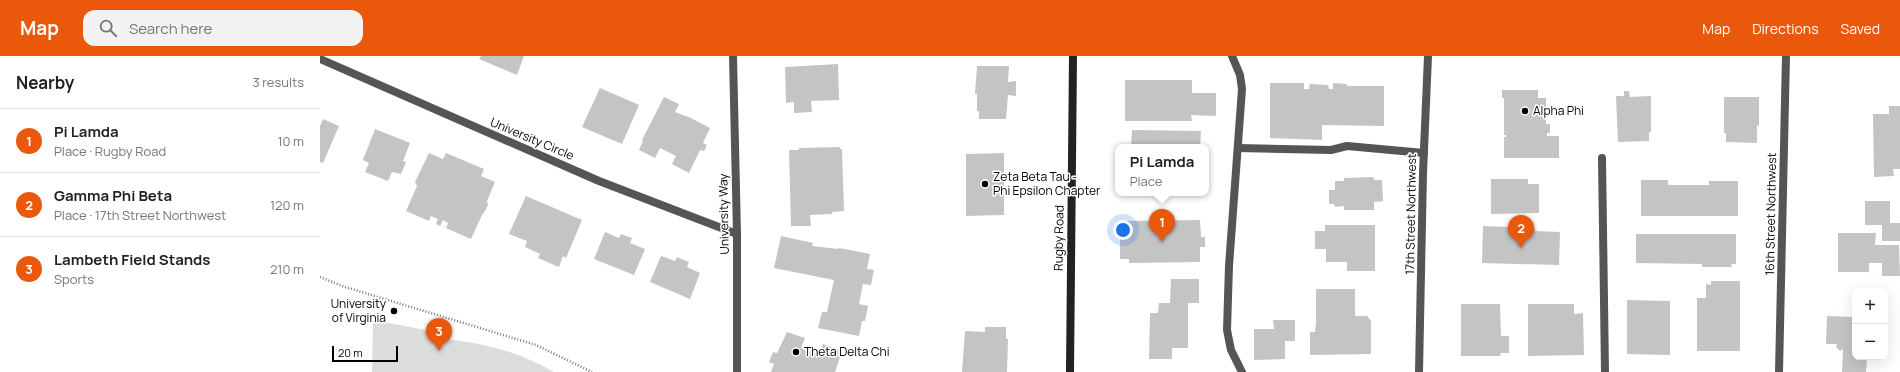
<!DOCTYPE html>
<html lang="en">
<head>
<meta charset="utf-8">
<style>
  :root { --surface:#fff; --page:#f2f2f2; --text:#222; --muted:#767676; --line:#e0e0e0; --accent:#ea580c }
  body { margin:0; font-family:Manrope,sans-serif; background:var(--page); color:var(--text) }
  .controls { position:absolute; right:12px; bottom:12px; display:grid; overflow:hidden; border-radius:8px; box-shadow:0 4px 16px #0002 }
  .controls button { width:36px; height:36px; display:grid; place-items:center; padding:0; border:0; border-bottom:1px solid var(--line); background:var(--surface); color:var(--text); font:20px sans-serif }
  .scale { position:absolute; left:12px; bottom:10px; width:66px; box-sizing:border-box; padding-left:4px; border:2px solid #000; border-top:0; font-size:11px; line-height:14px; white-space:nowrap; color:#000; -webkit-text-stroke:3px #fff; paint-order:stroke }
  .you { position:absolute; left:803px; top:174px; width:14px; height:14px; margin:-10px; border:3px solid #fff; border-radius:50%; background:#1a73e8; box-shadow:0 0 0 6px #1a73e833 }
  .badge { display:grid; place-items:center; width:26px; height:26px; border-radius:50%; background:var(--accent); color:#fff; font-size:13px; font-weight:700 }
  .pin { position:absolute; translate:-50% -33px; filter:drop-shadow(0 1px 2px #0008) }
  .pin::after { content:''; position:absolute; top:21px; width:14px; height:12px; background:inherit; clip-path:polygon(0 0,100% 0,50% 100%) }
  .popup { position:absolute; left:795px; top:88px; width:94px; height:52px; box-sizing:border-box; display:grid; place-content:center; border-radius:8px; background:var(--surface); filter:drop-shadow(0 1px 3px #0005); font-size:13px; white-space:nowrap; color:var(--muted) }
  .popup b { font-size:15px; color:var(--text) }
  .popup::after { content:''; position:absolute; left:50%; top:100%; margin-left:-8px; border:8px solid transparent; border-top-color:var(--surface) }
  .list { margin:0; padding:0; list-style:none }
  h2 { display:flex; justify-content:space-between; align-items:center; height:52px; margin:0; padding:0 16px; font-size:17px }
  h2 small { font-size:13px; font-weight:400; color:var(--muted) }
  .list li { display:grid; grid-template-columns:26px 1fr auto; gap:12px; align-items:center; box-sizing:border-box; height:64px; padding:0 16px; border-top:1px solid var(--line) }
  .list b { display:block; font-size:15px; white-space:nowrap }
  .list p { margin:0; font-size:13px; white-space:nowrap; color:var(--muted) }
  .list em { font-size:13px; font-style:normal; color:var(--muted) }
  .icon { flex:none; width:22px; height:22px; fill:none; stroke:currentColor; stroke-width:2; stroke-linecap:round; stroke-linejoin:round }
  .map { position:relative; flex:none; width:1580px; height:316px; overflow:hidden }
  header { display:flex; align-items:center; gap:24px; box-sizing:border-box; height:56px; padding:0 20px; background:var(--accent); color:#fff }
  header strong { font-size:19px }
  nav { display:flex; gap:22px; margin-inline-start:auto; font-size:14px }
  .search { width:280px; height:36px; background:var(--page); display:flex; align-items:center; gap:10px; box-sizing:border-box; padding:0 14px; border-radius:12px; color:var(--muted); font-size:15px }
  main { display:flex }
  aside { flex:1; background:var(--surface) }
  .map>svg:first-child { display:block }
  .green { fill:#dcdcdc }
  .building { fill:#c4c4c4 }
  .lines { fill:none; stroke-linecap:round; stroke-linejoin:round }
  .path { stroke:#777; stroke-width:2.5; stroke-dasharray:1 2; stroke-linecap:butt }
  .service { stroke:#555; stroke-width:8 }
  .minor { stroke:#555; stroke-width:8 }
  .secondary { stroke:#222; stroke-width:8 }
  .poi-dot { fill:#000; stroke:#fff; stroke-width:1.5 }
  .labels { text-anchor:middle; stroke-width:3; stroke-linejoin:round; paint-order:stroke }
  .poi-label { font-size:12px; fill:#000; stroke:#fff; text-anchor:start }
  .street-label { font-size:12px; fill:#000; stroke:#fff }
</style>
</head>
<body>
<header>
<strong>Map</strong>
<div class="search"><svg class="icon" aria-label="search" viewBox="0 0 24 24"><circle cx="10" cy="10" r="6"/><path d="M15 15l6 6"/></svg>Search here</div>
<nav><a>Map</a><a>Directions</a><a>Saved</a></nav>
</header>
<main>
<aside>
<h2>Nearby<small>3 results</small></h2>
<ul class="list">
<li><span class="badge">1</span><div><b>Pi Lamda</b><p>Place · Rugby Road</p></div><em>10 m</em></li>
<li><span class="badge">2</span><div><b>Gamma Phi Beta</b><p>Place · 17th Street Northwest</p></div><em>120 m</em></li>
<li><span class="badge">3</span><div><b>Lambeth Field Stands</b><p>Sports</p></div><em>210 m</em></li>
</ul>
</aside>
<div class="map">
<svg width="1580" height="316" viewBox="0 0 1580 316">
  <rect width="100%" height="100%" fill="#fff"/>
  <path class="green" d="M 53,264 L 106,274 L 106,281 C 153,285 192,292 234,316 L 52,316 Z"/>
  <g class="building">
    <polygon points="161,0 204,0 197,19 159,3"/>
    <polygon points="518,8 519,44 491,45 492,56 474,57 474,46 466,47 465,11"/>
    <polygon points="657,10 689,10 688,26 696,25 696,40 688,39 686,63 659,63 659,55 657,55 657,38 655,38"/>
    <polygon points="805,24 872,24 872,37 896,37 896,60 871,59 872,65 805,65"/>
    <polygon points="950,27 984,27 984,33 989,33 990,28 1008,29 1009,33 1013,33 1013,27 1027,28 1027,30 1064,30 1064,70 1002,69 1002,84 950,82"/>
    <polygon points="280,32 319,49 302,88 262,71"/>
    <polygon points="1182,34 1218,34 1218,42 1226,42 1226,68 1230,68 1230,77 1227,77 1227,80 1239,80 1239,102 1184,102 1184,81 1186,81 1186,79 1184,79 1184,42 1182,42"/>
    <polygon points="1304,35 1309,35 1310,41 1331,40 1331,76 1329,76 1329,85 1298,86 1296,40 1304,40"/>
    <polygon points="344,41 359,48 355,56 371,62 390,72 383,87 387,89 384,95 380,94 369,117 352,108 356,100 340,92 335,102 319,94 323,85 322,84"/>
    <polygon points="1404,41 1439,41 1439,70 1437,69 1437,87 1406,86 1406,77 1404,77"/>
    <polygon points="1569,50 1580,50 1580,113 1573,113 1574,120 1554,121 1553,58 1569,58"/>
    <polygon points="3,63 19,70 3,107 0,106 0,70"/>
    <polygon points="55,73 90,87 83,105 86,106 81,118 72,116 68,125 45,116 49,107 43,104"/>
    <polygon points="812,74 881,75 880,91 811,91"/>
    <polygon points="520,91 520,93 522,93 524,155 512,156 512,158 490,159 491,170 471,170 469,94 479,94 479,92"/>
    <polygon points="109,97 123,103 126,97 164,113 161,120 175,126 167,145 168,149 165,155 162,159 151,183 126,172 128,167 123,164 120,170 116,168 118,163 111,160 109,165 86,155 97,130 95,126"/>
    <polygon points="684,97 684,159 646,160 646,98"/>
    <polygon points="1053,121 1054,124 1062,124 1063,145 1054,146 1054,154 1024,154 1024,150 1015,151 1014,148 1009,148 1009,134 1015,134 1015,125 1024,125 1024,122"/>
    <polygon points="1171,123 1208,123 1208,128 1219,128 1219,157 1171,158"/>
    <polygon points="1321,124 1348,124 1348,129 1389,129 1389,125 1418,125 1418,160 1321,160"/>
    <polygon points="206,140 262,164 246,202 243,200 239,211 218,202 220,198 205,191 207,185 189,178"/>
    <polygon points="1545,145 1570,145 1570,167 1580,167 1580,185 1562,185 1562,169 1545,169"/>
    <polygon points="880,164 881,181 885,181 885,191 880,191 880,206 809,207 809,203 800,203 800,165"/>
    <polygon points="1005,169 1055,169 1055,215 1027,215 1027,206 1006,206 1006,193 995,193 995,175 1005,175"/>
    <polygon points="1163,170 1215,172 1215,175 1240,176 1239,209 1162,207"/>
    <polygon points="285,176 299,182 301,178 312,182 310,187 325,193 314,219 274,203"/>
    <polygon points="1518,177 1556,177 1555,189 1579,189 1580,220 1562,220 1562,207 1549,207 1549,216 1518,216"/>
    <polygon points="1316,178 1416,178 1416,208 1411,208 1412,211 1382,211 1382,208 1316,207"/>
    <polygon points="461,180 493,187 492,190 519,193 519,192 550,198 547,213 554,214 551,229 543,228 539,248 548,250 545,265 542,265 539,280 498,272 502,256 507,256 514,224 454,212"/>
    <polygon points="341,200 355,205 357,201 369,206 367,211 380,217 370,243 330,226"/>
    <polygon points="851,223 879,223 879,247 868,247 868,292 852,292 852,303 829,303 830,257 838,257 839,247 850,247"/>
    <polygon points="1391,225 1420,225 1420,295 1377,295 1377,242 1386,242 1386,228 1391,229"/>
    <polygon points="996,233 1035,233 1035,260 1047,260 1051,265 1051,298 990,299 990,276 995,276 996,266"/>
    <polygon points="1307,244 1350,245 1350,299 1307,298"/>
    <polygon points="1141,248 1180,248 1181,280 1189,280 1189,297 1181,297 1180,300 1141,300"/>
    <polygon points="1208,248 1254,248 1254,258 1263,257 1264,299 1208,300"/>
    <polygon points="1507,260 1535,261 1535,301 1547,301 1546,316 1522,316 1523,293 1520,295 1516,291 1517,288 1506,288"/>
    <polygon points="953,264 975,264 975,285 965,285 965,303 934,304 934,273 954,273"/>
    <polygon points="665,271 686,271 686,283 688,283 687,316 642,316 645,275 665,276"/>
    <polygon points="467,276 485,282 481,292 499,298 503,288 522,295 515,316 451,316 454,308 449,306 453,296 457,297"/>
  </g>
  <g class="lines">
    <polyline class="path" points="0,221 25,231 216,289 272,316"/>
    <g class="service">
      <polyline points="912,0 920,19 922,33 909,210 907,274 911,294 922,316"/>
      <polyline points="918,92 1011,94 1027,90 1104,97"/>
      <polyline points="1282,102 1285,316"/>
    </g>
    <g class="minor">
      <polyline points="413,0 417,178 417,316"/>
      <polyline points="0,3 279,125 417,178"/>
      <polyline points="1099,316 1103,117 1108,0"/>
      <polyline points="1459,316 1466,0"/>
    </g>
    <polyline class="secondary" points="750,316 753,0"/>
  </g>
  <g class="poi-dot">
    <circle cx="1205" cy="55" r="4"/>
    <circle cx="665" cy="128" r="4"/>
    <circle cx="74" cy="255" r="4"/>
    <circle cx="476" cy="296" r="4"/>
  </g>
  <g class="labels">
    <g class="poi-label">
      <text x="1213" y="59">Alpha Phi</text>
      <text x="673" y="125">Zeta Beta Tau -<tspan x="673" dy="14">Phi Epsilon Chapter</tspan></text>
      <text x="66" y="252" text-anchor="end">University<tspan x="66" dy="14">of Virginia</tspan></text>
      <text x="484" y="300">Theta Delta Chi</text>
    </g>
    <g class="street-label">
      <text transform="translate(212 83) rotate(23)" y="4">University Circle</text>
      <text transform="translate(404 158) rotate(-91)" y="4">University Way</text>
      <text transform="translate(1091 158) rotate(-89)" y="4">17th Street Northwest</text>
      <text transform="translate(1451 158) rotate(-89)" y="4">16th Street Northwest</text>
      <text transform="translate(739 182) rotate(-89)" y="4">Rugby Road</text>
    </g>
  </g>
</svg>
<div class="controls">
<button>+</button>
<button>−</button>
</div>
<div class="scale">20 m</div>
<div class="you"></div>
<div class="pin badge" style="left:842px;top:186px">1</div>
<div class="popup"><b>Pi Lamda</b>Place</div>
<div class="pin badge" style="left:1201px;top:192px">2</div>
<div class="pin badge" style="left:119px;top:295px">3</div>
</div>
</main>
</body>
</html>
